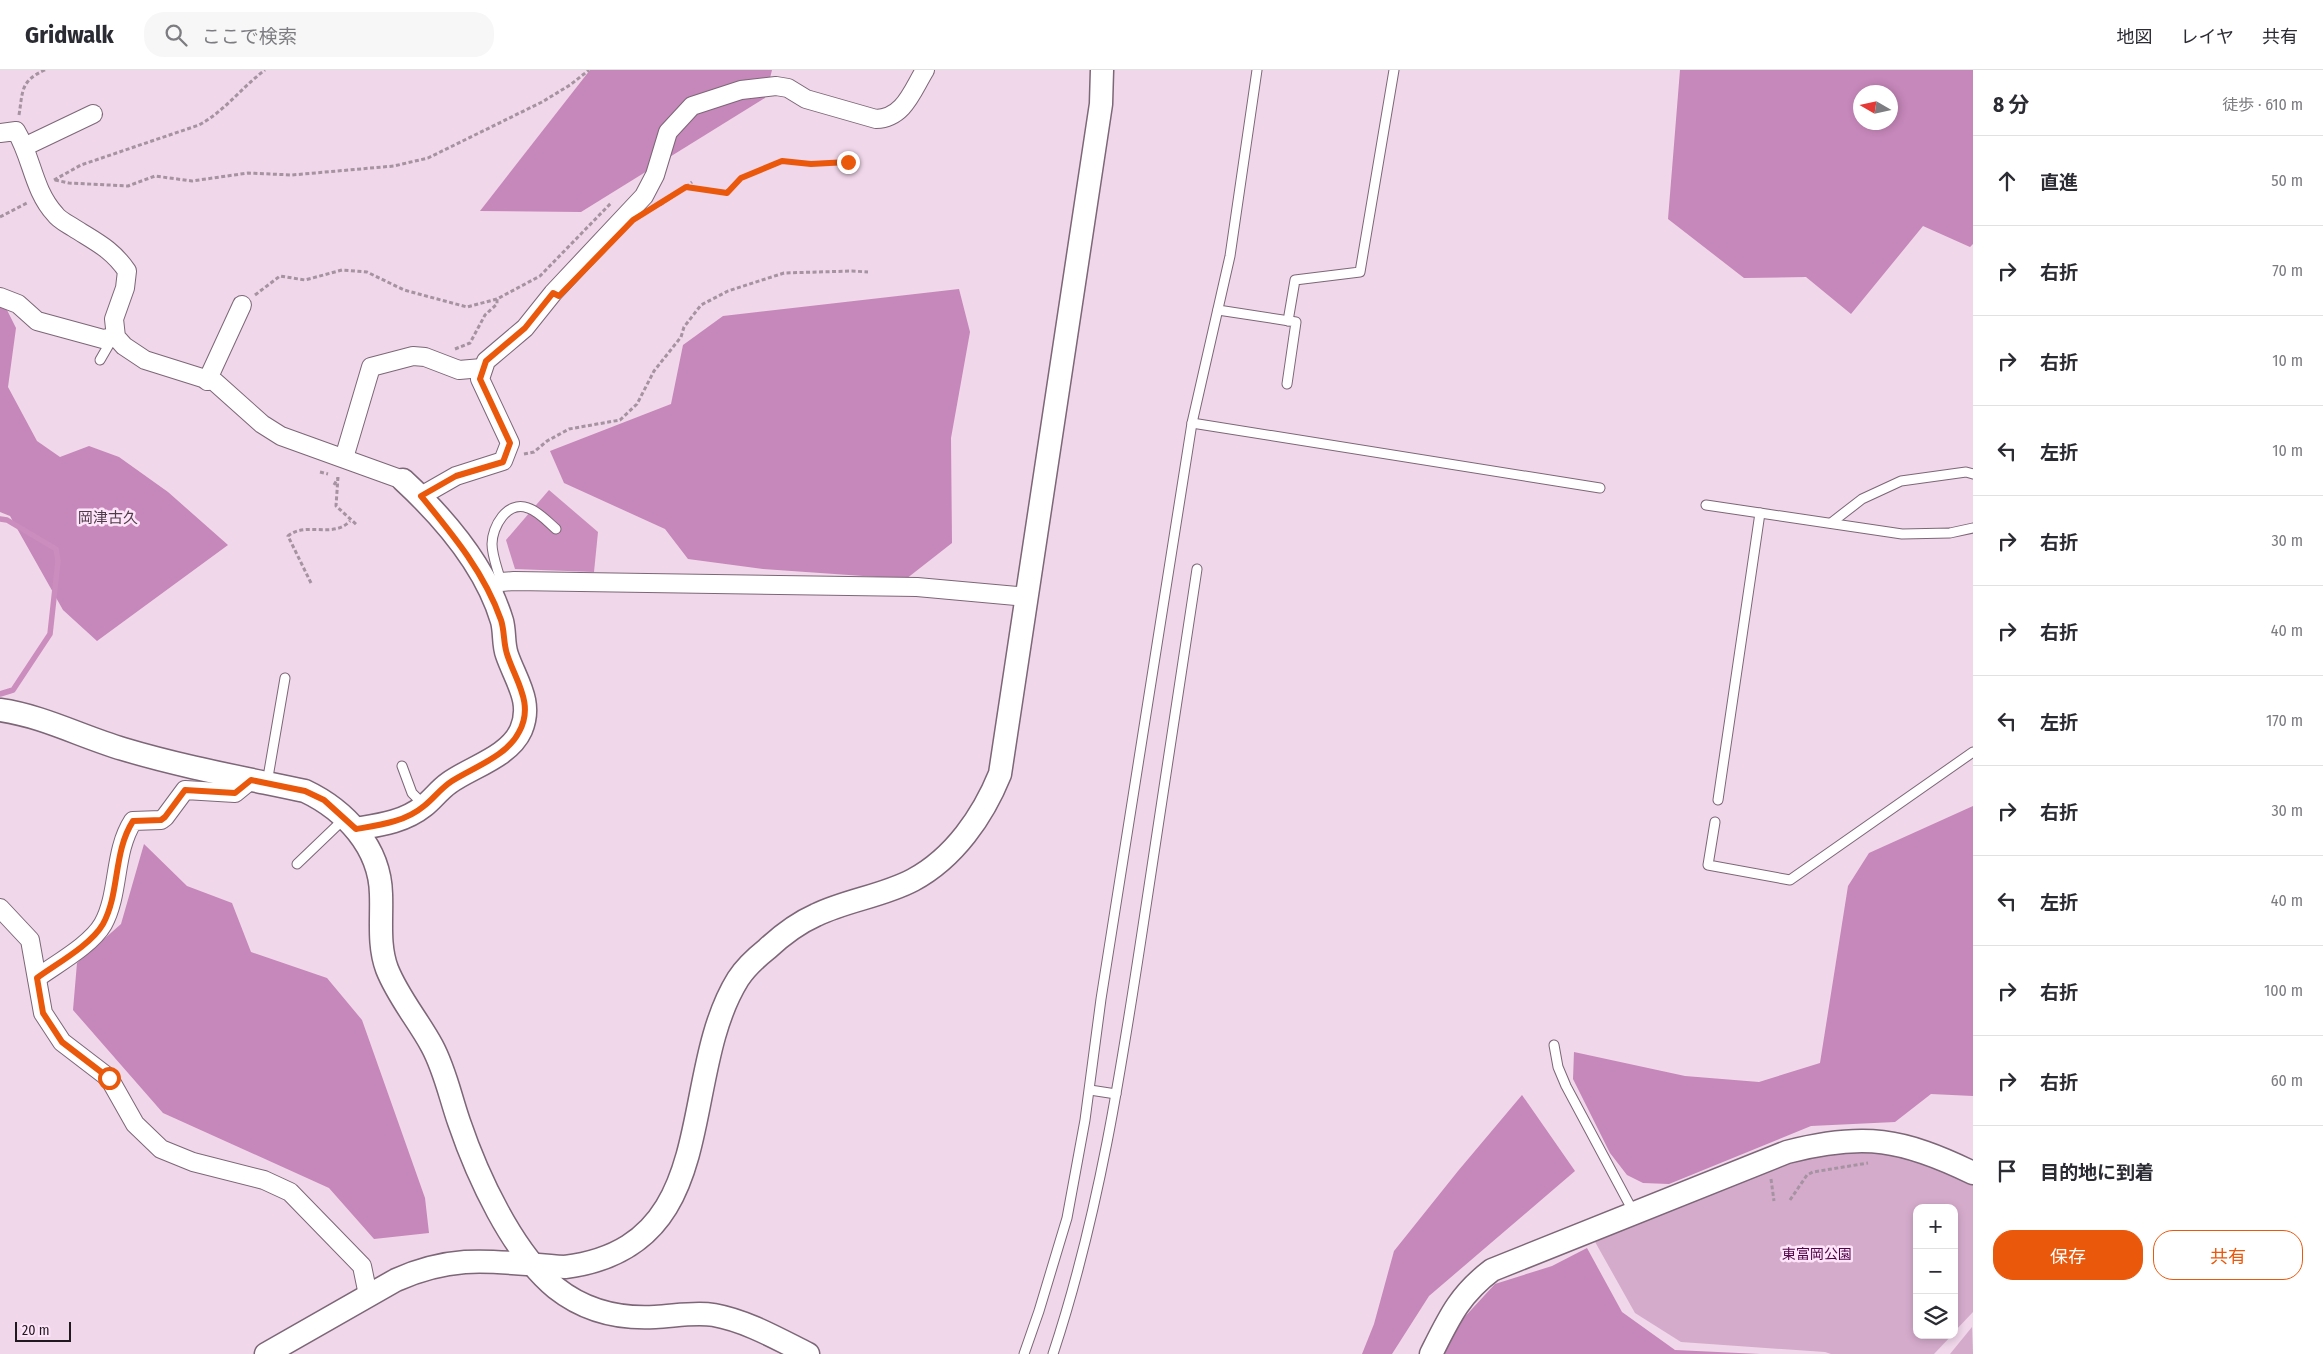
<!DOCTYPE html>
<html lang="ja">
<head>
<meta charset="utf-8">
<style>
  :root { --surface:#fff; --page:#f7f7f7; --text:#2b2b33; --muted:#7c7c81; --line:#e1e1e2; --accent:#ea580c }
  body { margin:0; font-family:"Fira Sans Condensed","Noto Sans JP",sans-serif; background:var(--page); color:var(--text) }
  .controls { position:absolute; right:15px; bottom:15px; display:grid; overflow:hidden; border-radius:10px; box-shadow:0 2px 8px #0003 }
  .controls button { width:45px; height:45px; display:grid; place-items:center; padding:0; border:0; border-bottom:1px solid var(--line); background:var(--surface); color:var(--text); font:25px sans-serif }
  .compass { position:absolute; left:1853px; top:15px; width:45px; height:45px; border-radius:50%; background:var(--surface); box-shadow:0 2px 8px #0003; rotate:279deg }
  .scale { position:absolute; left:15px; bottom:12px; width:56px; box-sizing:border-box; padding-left:5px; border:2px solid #20181f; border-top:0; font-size:14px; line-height:18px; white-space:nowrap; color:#20181f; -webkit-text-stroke:4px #fee4f8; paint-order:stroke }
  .stop { position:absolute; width:15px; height:15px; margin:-11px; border:4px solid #ea580c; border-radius:50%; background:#fff }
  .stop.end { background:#ea580c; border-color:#fff; box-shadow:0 1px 5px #0008 }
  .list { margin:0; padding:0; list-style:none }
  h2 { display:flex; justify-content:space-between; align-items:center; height:65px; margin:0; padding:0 20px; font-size:21px }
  h2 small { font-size:16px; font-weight:400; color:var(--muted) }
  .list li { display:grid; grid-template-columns:32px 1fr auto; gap:15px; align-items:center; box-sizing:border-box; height:90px; padding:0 20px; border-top:1px solid var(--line) }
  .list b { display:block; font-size:19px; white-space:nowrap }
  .list em { font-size:16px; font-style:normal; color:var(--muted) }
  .actions { display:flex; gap:10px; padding:15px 20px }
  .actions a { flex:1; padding:11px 0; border:1px solid var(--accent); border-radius:20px; text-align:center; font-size:18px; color:var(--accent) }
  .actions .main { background:var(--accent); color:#fff }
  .icon { flex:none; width:28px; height:28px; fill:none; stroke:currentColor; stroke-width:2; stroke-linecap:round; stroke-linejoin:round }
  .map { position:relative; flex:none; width:1973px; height:1284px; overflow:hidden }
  header { display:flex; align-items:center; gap:30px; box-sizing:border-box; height:70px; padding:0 25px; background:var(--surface); border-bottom:1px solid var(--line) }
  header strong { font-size:24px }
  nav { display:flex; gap:28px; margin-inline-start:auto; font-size:18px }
  .search { width:350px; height:45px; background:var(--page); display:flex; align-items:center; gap:12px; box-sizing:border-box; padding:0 18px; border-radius:20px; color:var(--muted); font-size:19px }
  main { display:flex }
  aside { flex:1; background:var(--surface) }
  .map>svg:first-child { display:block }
  .green { fill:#d5abcc }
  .forest { fill:#c687ba; fill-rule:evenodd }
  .water { fill:#cb8cbe }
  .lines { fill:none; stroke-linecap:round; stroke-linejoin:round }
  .stream { stroke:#cb8cbe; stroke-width:5.5 }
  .service-casing { stroke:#7c6677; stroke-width:11 }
  .minor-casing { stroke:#7c6677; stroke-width:20 }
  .tertiary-casing { stroke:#7c6677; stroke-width:25 }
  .path { stroke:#a593a1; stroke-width:3; stroke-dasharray:4 2.5; stroke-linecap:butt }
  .service { stroke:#fff; stroke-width:9 }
  .minor { stroke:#fff; stroke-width:18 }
  .tertiary { stroke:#fff; stroke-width:22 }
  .route { stroke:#ea580c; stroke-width:6 }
  .labels { text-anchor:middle; stroke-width:5; stroke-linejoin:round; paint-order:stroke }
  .park-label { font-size:14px; fill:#500248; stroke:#fee4f8 }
  .neighbourhood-label { font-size:15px; fill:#503b4b; stroke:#fee4f8 }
</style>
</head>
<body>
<header>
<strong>Gridwalk</strong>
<div class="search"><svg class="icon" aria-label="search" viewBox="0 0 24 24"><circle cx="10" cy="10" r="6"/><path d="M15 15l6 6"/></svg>ここで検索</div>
<nav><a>地図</a><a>レイヤ</a><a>共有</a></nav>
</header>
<main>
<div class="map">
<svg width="1973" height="1284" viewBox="0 0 1973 1284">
  <rect width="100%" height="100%" fill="#f0d7ea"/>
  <g class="green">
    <polygon points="1851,1081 1899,1084 1973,1112 1973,1242 1954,1262 1954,1138 1917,1138 1917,1265 1952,1265 1934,1284 1831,1284 1825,1282 1681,1272 1635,1243 1594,1170 1783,1093 1814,1085"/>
    <polygon points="1972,1257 1973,1284 1950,1284"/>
  </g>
  <g class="forest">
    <polygon points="590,0 772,0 765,28 581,142 480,141"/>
    <path d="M 1680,0 L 1973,0 L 1973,174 L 1970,177 L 1923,156 L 1851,244 L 1806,207 L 1744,208 L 1668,149 ZM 1860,22 L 1890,22 L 1890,52 L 1860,52 Z"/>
    <polygon points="959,219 970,262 951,368 952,473 906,509 763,499 688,489 665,459 564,413 550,381 671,334 683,275 723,246"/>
    <polygon points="0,234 5,236 16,258 8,317 37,371 60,387 89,376 119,387 168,422 228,475 97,571 63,540 10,446 0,442"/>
    <polygon points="1973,736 1973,1026 1931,1024 1895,1052 1811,1056 1669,1114 1643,1113 1627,1105 1610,1083 1573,1009 1574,982 1685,1006 1759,1012 1820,993 1848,816 1869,783"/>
    <polygon points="144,774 187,816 232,833 251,882 327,908 362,950 425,1128 429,1163 374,1169 329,1118 163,1043 73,940 77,893 121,854"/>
    <polygon points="1522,1025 1575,1101 1429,1226 1392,1284 1362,1284 1374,1254 1394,1181 1458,1101"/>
    <polygon points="1587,1178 1622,1242 1675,1280 1760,1284 1444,1284 1460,1252 1495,1214 1552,1196"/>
  </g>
  <polygon class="water" points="549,420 598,462 594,502 515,499 506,470"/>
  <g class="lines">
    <polyline class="stream" points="0,449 7,450 56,479 58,491 50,564 13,620 0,624"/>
    <g class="service-casing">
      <g id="service">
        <polyline points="1218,240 1296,252 1287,314"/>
        <polyline points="1288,251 1295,210 1360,202 1394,0"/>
        <polyline points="100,290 111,271 114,270"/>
        <polyline points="1192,353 1600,418"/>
        <polyline points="1706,435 1902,464 1950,463 1973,458"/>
        <polyline points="1831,453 1862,429 1901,411 1966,402 1973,404"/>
        <path d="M 501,512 C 498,500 492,486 492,474 C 492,457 507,430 528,438 C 538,441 548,452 556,459"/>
        <polyline points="402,696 412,723 425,736"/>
        <polyline points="267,713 285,608"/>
        <polyline points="1718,730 1760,443"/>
        <polyline points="1715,752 1708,795 1790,810 1973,682"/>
        <polyline points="297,794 345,748"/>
        <polyline points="1554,975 1558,997 1566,1016 1634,1143"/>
        <polyline points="1090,1020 1116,1024"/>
        <polyline points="1024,1284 1039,1241 1067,1148 1085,1050 1101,929 1192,353 1230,186 1257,0"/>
        <path d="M 1053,1284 C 1099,1145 1121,1001 1143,856 C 1161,737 1179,618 1197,499"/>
      </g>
    </g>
    <g class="minor-casing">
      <g id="minor">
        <path d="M 0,63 L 16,61 C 32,87 33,120 55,144 C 59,150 68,154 74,158 C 96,172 112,179 127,201 L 125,218 L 114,249 L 116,267 L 124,276 L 145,290 L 215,312 L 262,354 L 281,366 L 403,410"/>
        <polyline points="26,76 93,44"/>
        <polyline points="0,227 18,234 37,251 103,269 116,267"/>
        <polyline points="207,311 242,235"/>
        <polyline points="344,388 371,297 413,286 425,287 459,300 482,298"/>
        <path d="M 421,426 L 456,406 L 503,391 L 510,373 L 480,309 L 486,291 L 525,258 L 553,223 L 644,126 L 655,105 L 668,62 L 692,36 L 741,20 L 776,16 L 788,18 L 806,29 L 876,49 C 904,48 912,21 925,0"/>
        <polyline points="489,519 501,512 514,511 917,517 1028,527"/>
        <polyline points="0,838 30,870 43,943 62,972 109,1008 135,1054 161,1079 193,1092 264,1110 290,1122 362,1196 368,1225"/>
        <path d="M 37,908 C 56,894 91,875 103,854 C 120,823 113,782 133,751 L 161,750 L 165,747 L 185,720 L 235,723 L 251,710"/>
      </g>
    </g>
    <g class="tertiary-casing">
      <g id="tertiary">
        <path d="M 0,640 C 43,646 82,667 123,679 C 183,697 244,708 305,721 C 345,740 380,777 381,824 C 382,849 378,875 387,899 C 398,927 418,950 432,976 C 445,1000 450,1026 459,1052 C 477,1105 512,1182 556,1218 C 585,1241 619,1249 655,1247 C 675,1246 695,1242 714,1245 C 747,1251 778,1269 808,1284"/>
        <path d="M 356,759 C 380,755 404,752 424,736 C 433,729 439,720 449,713 C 471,697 509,687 521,660 C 533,632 516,611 507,585 C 503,574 505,562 502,551 C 486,497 444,448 403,410"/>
        <path d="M 266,1284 L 396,1210 C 459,1182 499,1193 565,1197 C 725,1177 676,1009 738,909 C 745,898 757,887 767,879 C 782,865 798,853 816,845 C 847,830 883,826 913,810 C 954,788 983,746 1000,704 L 1101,34 L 1102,0"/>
        <path d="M 1431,1284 C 1449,1248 1459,1225 1492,1200 L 1787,1082 C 1864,1062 1903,1069 1973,1103"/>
      </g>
    </g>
    <g class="path">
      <path d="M 19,45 C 23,21 20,11 45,0"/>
      <path d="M 54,110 L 81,95 L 199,55 C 225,41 242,17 265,0"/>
      <polyline points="55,110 69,113 128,116 155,106 192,111 248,103 292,105 394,96 428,88 542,32 570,15 589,0"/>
      <polyline points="686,117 692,112"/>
      <polyline points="660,135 686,117 727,123 741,108 783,91 811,94 848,92"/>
      <polyline points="0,147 27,133"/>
      <polyline points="255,225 280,206 305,210 342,200 367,202 404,220 467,237 497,229 540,206 612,132"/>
      <polyline points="455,279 470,273 485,245 497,234 497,229"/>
      <polyline points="524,384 534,382 547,371 569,359 620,350 637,334 654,301 681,267 684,257 701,235 728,221 784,203 852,201 868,202"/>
      <polyline points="320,402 328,404"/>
      <polyline points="338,407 336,436 357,455"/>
      <polyline points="334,415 338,408"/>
      <path d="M 311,513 L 288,466 C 306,451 333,469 350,451"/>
      <polyline points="1771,1109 1774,1131"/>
      <polyline points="1790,1130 1807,1105 1813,1102 1868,1093"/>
    </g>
    <use href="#service" class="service"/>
    <use href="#minor" class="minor"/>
    <use href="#tertiary" class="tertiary"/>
  </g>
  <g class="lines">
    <path class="route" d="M 109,1008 L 62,972 L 43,943 L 37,908 C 56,894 91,875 103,854 C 120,823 113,782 133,751 L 161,750 L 165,747 L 185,720 L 235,723 L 251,710 L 305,721 L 324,730 L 356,759 C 380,755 405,752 424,736 C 434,728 441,718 452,711 C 474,697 507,686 519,662 C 534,635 517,613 508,587 C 503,575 505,562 501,550 C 484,502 453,465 421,426 L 456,406 L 503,392 L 510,373 L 480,309 L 486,291 L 525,258 L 553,223 L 559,226 L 633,150 L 686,117 L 727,123 L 741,108 L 782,91 L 811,94 L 848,92"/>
  </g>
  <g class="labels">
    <g class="park-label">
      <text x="1817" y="1189">東富岡公園</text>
    </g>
    <g class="neighbourhood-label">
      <text x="108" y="453">岡津古久</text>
    </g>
  </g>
</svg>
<div class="controls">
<button>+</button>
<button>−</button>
<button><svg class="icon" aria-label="layers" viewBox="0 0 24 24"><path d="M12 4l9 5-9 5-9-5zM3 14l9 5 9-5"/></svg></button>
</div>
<svg class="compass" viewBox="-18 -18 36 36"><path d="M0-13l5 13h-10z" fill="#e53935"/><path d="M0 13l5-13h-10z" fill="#7c7c81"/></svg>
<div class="scale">20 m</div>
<div class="stop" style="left:109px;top:1008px"></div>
<div class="stop end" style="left:848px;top:92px"></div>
</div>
<aside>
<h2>8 分<small>徒歩 · 610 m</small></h2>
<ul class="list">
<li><svg class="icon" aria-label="ahead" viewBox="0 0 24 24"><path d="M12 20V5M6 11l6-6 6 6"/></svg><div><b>直進</b></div><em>50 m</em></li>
<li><svg class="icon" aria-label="right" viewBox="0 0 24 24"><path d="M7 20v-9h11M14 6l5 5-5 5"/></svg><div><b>右折</b></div><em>70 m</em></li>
<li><svg class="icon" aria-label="right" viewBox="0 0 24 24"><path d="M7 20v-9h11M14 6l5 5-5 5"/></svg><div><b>右折</b></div><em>10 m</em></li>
<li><svg class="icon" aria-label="left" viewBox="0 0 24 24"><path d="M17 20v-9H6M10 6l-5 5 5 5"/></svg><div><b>左折</b></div><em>10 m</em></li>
<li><svg class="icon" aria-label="right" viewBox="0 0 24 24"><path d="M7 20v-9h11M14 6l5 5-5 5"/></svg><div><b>右折</b></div><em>30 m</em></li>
<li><svg class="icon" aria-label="right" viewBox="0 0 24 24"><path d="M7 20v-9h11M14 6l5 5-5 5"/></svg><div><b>右折</b></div><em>40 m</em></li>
<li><svg class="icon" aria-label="left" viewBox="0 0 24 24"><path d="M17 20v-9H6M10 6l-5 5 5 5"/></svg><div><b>左折</b></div><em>170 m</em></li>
<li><svg class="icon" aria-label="right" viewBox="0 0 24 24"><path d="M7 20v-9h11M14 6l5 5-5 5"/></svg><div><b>右折</b></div><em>30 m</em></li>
<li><svg class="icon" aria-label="left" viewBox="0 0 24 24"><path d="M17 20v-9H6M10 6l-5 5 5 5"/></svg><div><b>左折</b></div><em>40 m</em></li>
<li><svg class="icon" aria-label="right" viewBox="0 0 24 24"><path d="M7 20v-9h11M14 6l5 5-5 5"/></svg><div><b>右折</b></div><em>100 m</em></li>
<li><svg class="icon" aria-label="right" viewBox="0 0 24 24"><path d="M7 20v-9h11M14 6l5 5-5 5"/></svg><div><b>右折</b></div><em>60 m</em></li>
<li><svg class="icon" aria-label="arrive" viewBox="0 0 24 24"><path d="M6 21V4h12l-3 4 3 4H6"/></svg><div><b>目的地に到着</b></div></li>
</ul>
<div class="actions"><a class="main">保存</a><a>共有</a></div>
</aside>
</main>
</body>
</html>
